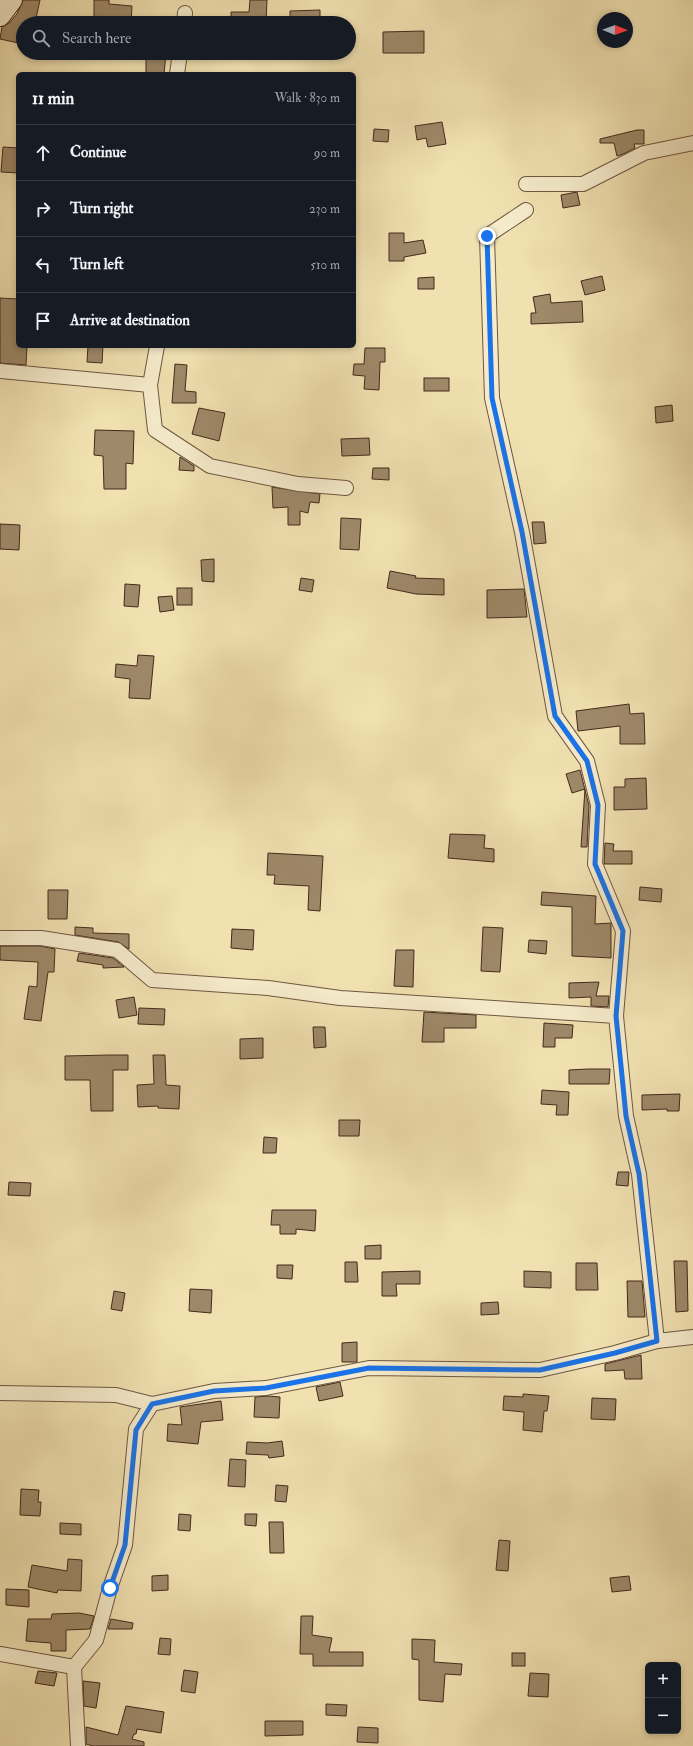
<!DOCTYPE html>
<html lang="en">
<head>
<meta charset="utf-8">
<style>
  :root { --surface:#171b24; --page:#242831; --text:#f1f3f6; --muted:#9ea1a6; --line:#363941 }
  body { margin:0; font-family:"IM FELL Double Pica",serif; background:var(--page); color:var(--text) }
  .controls { position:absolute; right:12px; bottom:12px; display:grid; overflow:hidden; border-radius:6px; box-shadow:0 2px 6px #0003 }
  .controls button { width:36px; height:36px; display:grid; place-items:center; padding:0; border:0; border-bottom:1px solid var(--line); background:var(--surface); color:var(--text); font:20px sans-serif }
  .compass { position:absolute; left:597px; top:12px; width:36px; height:36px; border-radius:50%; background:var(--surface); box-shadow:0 2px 6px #0003; rotate:91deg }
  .stop { position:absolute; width:12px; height:12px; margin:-9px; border:3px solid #1a73e8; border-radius:50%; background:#fff }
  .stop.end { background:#1a73e8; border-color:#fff; box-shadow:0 1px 4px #0008 }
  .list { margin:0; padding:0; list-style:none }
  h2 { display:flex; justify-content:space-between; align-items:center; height:52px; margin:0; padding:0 16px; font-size:17px }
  h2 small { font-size:13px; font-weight:400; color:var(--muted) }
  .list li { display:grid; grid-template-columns:26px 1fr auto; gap:12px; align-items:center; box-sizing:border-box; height:56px; padding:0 16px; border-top:1px solid var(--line) }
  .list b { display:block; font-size:15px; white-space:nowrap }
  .list em { font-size:13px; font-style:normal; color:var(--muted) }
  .icon { flex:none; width:22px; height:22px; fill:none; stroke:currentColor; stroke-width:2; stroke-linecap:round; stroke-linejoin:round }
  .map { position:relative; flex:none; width:693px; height:1746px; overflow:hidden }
  .search { position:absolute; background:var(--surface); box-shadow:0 2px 6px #0003; left:16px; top:16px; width:340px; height:44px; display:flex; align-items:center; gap:10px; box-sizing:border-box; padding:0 14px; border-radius:22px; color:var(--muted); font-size:15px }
  .panel { position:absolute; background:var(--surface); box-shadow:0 2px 6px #0003; left:16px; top:72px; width:340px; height:276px; border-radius:6px }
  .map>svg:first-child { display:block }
  .building { fill:#9e8969; stroke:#44291a }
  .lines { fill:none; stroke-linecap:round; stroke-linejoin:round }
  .street-casing { stroke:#6f5740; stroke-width:16 }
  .secondary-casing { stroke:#44291a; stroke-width:22 }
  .street { stroke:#f6eccc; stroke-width:14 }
  .secondary { stroke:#f6eccc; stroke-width:20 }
  .route { stroke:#1a73e8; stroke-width:5 }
</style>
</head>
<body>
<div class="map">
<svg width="693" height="1746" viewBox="0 0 693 1746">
  <rect width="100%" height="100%" fill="#f1e1b1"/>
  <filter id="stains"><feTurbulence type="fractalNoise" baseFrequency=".005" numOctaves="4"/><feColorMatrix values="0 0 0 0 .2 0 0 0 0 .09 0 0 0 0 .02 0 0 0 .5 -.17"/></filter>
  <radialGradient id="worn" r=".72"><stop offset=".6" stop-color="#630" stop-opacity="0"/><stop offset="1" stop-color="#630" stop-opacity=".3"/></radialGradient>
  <g class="building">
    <polygon points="23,0 40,0 35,23 23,23 23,44 0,39 2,27 9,23 17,14"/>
    <polygon points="94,0 109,0 109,4 132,6 131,23 117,23 117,19 94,17"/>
    <polygon points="250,0 267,0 266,23 231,23 231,12 249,12"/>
    <polygon points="320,10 320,23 290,23 290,11"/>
    <polygon points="424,31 424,53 383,53 383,32"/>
    <polygon points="146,53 166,53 164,74 146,74"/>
    <polygon points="442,122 446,144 428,147 426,138 417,140 415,126"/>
    <polygon points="374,129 389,130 388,142 373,141"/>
    <polygon points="637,130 644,130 644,144 634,144 635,148 623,154 617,156 614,143 600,143 600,139"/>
    <polygon points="3,147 18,148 18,173 1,172"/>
    <polygon points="577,192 580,205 563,208 561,195"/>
    <polygon points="389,233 404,233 404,243 423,240 426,253 404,257 404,261 389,261"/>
    <polygon points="602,276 605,290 585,295 581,281"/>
    <polygon points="434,277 434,289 418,289 418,278"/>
    <polygon points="550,294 551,303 582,301 583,322 531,324 531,313 536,313 533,297"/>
    <polygon points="0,298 18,299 18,346 27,346 26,365 0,363"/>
    <polygon points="88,346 103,346 102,363 87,362"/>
    <polygon points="365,348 385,348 385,362 380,362 379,390 364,389 365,376 353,375 354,364 364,364"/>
    <polygon points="175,364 187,365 185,391 196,392 196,403 172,403"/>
    <rect x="424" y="378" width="25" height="13"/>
    <polygon points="672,405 673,421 656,423 655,407"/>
    <polygon points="199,408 225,413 219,441 192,434"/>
    <polygon points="95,430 134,431 133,464 126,463 126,489 104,489 103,456 94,455"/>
    <polygon points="369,438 370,455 342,456 341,439"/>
    <polygon points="180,457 194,466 194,471 179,470"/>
    <polygon points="373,468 389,468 389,480 372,479"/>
    <polygon points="272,487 320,494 319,503 310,502 308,513 300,511 300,525 288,525 288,507 273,508"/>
    <polygon points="341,518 361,519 359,550 340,549"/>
    <polygon points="532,522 544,522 546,543 534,544"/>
    <polygon points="0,524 20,525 19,550 0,549"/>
    <polygon points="214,559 214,582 202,581 201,560"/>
    <polygon points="390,571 416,576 415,578 444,579 444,595 416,594 387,588"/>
    <polygon points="301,578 314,580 312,592 299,590"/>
    <polygon points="125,584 140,585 138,607 124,606"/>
    <rect x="177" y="588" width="15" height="17"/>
    <polygon points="524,589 527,617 487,618 487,590"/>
    <polygon points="172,596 174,610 160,612 158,597"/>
    <polygon points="138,655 154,656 150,699 129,698 130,679 115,677 116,664 137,666"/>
    <polygon points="629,704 630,714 644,713 645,744 620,744 620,726 578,731 576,711"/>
    <polygon points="580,770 589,806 587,847 581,847 585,789 572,793 566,774"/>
    <polygon points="646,778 647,809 614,810 614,787 625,787 625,779"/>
    <polygon points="450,834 485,835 484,848 494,849 494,862 448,858"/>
    <polygon points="605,843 614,844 613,851 632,851 632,864 604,864"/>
    <polygon points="268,853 323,856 320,911 308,910 309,886 274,884 275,875 267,875"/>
    <polygon points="640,887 662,889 661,902 639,900"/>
    <polygon points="48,890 68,890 67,919 48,919"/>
    <polygon points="542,892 596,896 595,924 611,923 611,958 572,956 572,907 541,905"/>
    <polygon points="75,927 93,928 93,933 129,934 129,949 118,942 75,935"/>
    <polygon points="483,927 503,928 500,972 481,971"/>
    <polygon points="232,929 254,930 253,950 231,948"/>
    <polygon points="529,940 547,941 546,954 528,952"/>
    <polygon points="0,946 40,946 55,949 54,972 48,972 41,1021 24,1019 29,986 37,987 38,962 0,960"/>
    <polygon points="396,950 414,950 413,987 394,986"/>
    <polygon points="79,953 113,958 124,967 103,968 103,965 77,961"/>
    <polygon points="599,982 596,996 609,996 608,1007 591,1006 591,997 569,998 569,983"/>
    <polygon points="134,997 137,1015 119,1018 116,1000"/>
    <polygon points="139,1008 165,1009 164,1025 138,1024"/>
    <polygon points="424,1012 476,1015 476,1028 444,1028 444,1042 422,1042"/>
    <polygon points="544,1023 573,1025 572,1038 555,1038 555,1047 543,1047"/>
    <polygon points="313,1027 325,1027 326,1047 314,1048"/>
    <polygon points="263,1038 263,1058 240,1059 240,1039"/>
    <polygon points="110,1055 128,1055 128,1070 113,1070 113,1111 91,1111 90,1080 65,1080 65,1056"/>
    <polygon points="153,1055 165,1055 166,1085 180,1086 179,1109 158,1108 158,1106 138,1107 137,1085 154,1084"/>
    <polygon points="588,1069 610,1069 609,1084 569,1084 569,1070"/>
    <polygon points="542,1090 569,1092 568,1115 556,1115 557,1105 541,1104"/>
    <polygon points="680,1094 679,1111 667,1111 667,1109 642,1110 642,1095"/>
    <polygon points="339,1120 360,1120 359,1136 339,1136"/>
    <polygon points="264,1137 277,1138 276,1153 263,1153"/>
    <polygon points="618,1172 629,1172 628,1186 616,1185"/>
    <polygon points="9,1182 31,1183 30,1196 8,1195"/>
    <polygon points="272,1210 316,1210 315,1231 296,1229 296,1234 280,1234 280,1225 271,1225"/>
    <polygon points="381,1245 381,1259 365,1259 365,1246"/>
    <polygon points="674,1261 687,1261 688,1311 676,1312"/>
    <polygon points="345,1262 357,1262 358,1282 345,1282"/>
    <polygon points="576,1263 597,1263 598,1290 576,1290"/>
    <polygon points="277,1265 293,1265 292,1279 277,1278"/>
    <polygon points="420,1271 420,1284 396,1284 397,1296 382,1296 382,1272"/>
    <polygon points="524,1271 551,1272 551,1288 524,1287"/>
    <polygon points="627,1281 642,1281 645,1317 628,1317"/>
    <polygon points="190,1289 212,1290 211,1313 189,1311"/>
    <polygon points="114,1291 125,1293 122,1311 111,1309"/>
    <polygon points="498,1302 499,1314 481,1315 481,1303"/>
    <polygon points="357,1342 357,1362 342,1362 342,1343"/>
    <polygon points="641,1355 642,1379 625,1379 624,1370 605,1371 605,1364"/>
    <polygon points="340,1382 343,1396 319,1401 316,1387"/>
    <polygon points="523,1394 549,1396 547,1411 544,1411 542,1432 523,1430 524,1412 503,1410 504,1396 523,1397"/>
    <polygon points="268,1396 280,1397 279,1418 254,1417 255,1397"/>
    <polygon points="592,1398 616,1399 615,1420 591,1419"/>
    <polygon points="221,1401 223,1420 201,1422 198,1444 167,1441 168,1424 182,1425 180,1407"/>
    <polygon points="282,1441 284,1456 269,1458 268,1455 246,1454 247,1442 267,1443"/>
    <polygon points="230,1459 246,1460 245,1487 228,1486"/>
    <polygon points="276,1485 288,1486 286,1502 275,1501"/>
    <polygon points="21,1489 39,1490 38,1502 41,1502 40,1516 20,1515"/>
    <polygon points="179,1514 191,1515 190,1531 178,1530"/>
    <polygon points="245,1514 257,1514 256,1526 245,1525"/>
    <polygon points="269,1522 283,1522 284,1553 270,1553"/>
    <polygon points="60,1523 81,1524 81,1535 60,1534"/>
    <polygon points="499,1540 510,1541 508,1571 496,1570"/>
    <polygon points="68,1559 82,1560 81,1591 58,1590 57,1593 28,1587 32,1565 67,1571"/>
    <polygon points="168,1575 168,1590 152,1591 152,1576"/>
    <polygon points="629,1576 631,1590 612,1592 610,1578"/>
    <polygon points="6,1589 29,1590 29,1607 6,1605"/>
    <polygon points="79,1613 94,1616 90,1629 66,1630 66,1651 51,1651 51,1643 26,1641 28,1619 51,1619 52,1614"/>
    <polygon points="301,1616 313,1616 312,1635 332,1638 329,1652 363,1652 363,1666 313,1666 313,1654 300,1654"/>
    <polygon points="111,1619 133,1623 132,1629 108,1629"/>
    <polygon points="160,1638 171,1639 170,1655 158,1654"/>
    <polygon points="412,1639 435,1640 434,1662 462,1664 461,1675 445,1674 443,1702 419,1700 419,1660 412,1659"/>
    <rect x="512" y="1653" width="13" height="13"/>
    <polygon points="184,1670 198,1672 195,1693 181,1691"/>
    <polygon points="38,1671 57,1673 54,1686 35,1683"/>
    <polygon points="530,1673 549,1674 548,1697 528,1696"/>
    <polygon points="83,1681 100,1683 96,1708 84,1706"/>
    <polygon points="326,1704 347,1705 346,1716 326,1715"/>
    <polygon points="126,1706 164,1712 161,1733 137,1729 136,1734 134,1734 132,1739 144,1742 144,1746 93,1746 86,1744 86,1727 118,1735"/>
    <polygon points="265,1721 303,1721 303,1735 265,1736"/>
    <polygon points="358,1727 378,1728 378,1743 357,1742"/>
  </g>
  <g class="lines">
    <g class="street-casing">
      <g id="street">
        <polyline points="184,23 185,13"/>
        <polyline points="177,74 180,53"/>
        <polyline points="526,184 583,184 644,153 693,143"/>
        <polyline points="526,210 487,236 492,398 522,532 555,716 587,761 598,805 595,864 623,931 616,1016"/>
        <polyline points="157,346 150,385 155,430 210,466 298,484 346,488"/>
        <polyline points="0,371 150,385"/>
        <polyline points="0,938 41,938 117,950 152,980 268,988 340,998 616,1016 626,1116 639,1174 657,1341 693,1337"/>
        <polyline points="0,1393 116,1395 152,1404"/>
        <polyline points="0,1654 74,1667"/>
        <polyline points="78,1746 74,1667 96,1640 110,1588 125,1545 136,1429 152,1404 214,1391 266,1388 369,1368 540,1370 615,1353 657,1341"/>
      </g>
    </g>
    <g class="secondary-casing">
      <polyline id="secondary" points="0,16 12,0"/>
    </g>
    <use href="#street" class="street"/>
    <use href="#secondary" class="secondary"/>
  </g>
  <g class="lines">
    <polyline class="route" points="110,1588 125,1545 136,1430 152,1404 214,1391 266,1388 369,1368 540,1370 615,1353 657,1341 639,1174 626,1116 616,1016 623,931 595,864 598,805 587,761 555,716 522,532 492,398 487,236"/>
  </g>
  <rect width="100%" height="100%" filter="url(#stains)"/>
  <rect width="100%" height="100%" fill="url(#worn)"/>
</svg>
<div class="controls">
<button>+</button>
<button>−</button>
</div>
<svg class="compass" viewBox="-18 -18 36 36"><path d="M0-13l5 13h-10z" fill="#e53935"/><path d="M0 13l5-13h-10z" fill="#9ea1a6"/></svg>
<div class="stop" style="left:110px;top:1588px"></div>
<div class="stop end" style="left:487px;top:236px"></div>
<div class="search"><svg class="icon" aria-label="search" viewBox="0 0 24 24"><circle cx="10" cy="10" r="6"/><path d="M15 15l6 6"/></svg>Search here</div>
<section class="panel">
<h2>11 min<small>Walk · 830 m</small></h2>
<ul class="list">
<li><svg class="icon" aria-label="ahead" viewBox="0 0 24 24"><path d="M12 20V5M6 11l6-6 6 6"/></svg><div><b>Continue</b></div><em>90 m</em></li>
<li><svg class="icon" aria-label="right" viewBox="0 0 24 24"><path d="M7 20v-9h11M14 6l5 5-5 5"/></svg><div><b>Turn right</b></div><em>230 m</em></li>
<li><svg class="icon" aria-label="left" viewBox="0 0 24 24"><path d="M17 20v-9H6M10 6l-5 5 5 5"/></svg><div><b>Turn left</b></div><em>510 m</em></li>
<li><svg class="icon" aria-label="arrive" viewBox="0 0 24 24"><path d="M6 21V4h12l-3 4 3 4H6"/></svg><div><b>Arrive at destination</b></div></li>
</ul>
</section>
</div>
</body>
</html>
